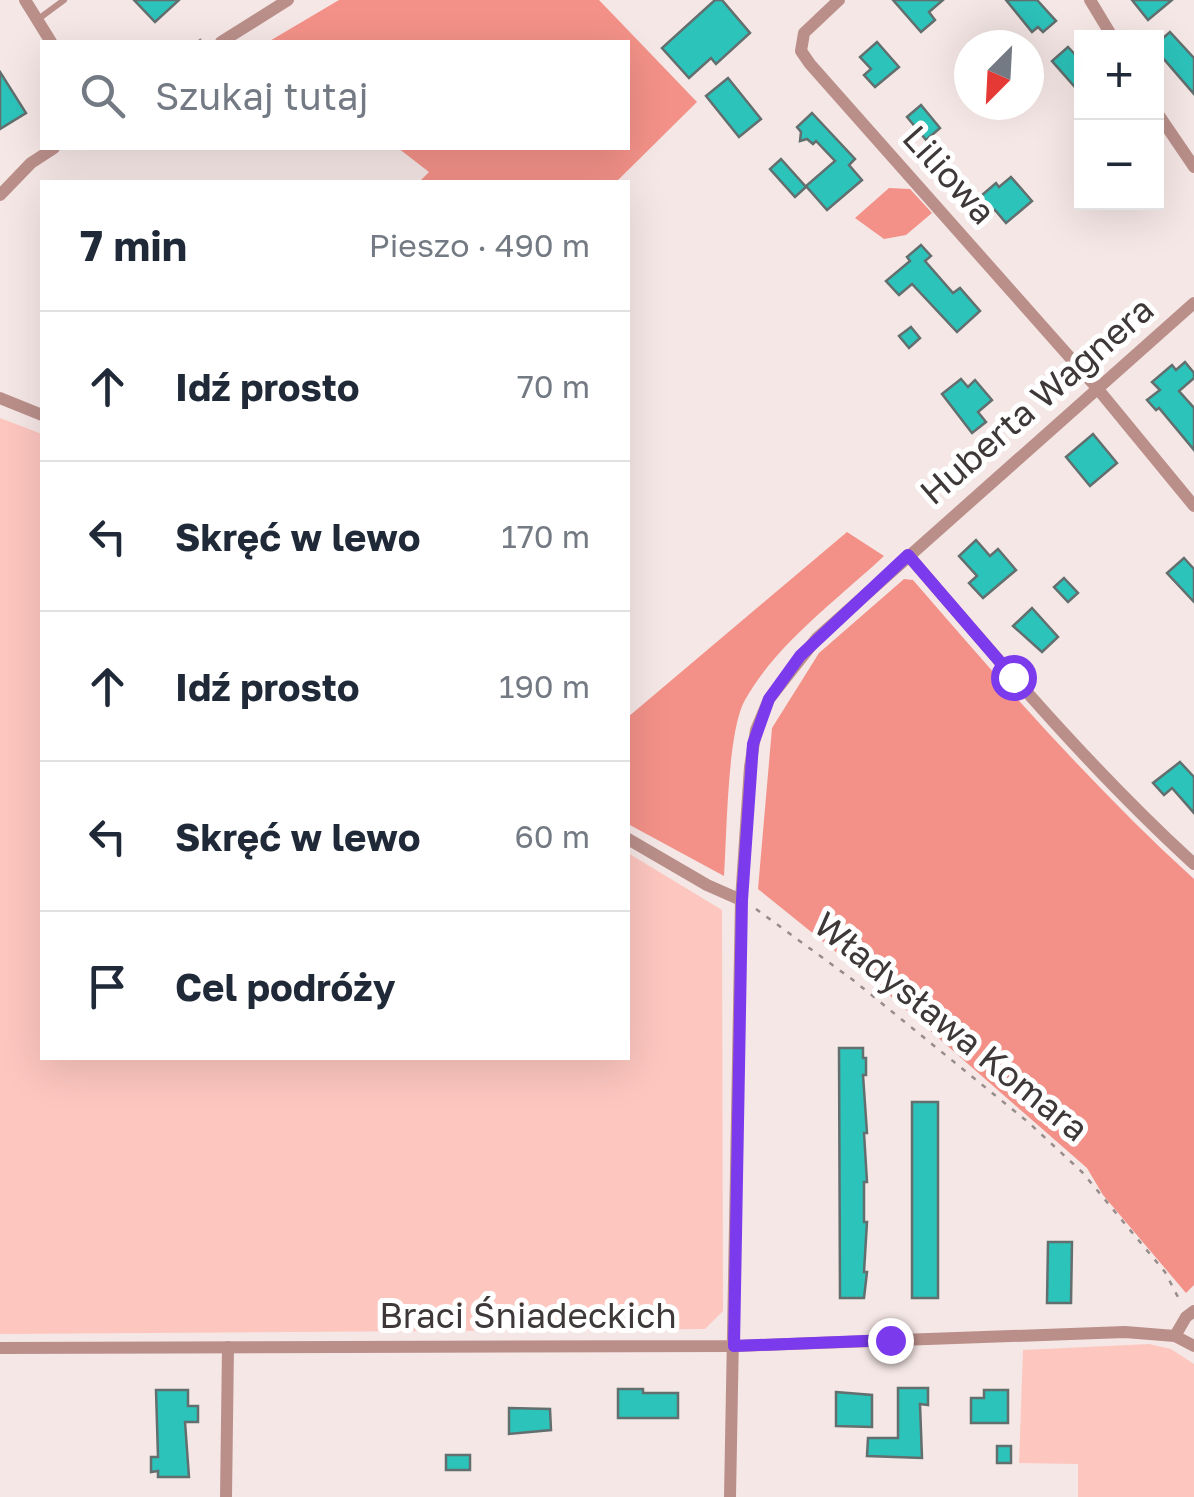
<!DOCTYPE html>
<html lang="pl">
<head>
<meta charset="utf-8">
<style>
  :root { --surface:#fff; --page:#f6f6f7; --text:#1f2937; --muted:#747a83; --line:#e0e1e3 }
  body { margin:0; font-family:"Golos Text",sans-serif; background:var(--page); color:var(--text) }
  .controls { position:absolute; right:30px; top:30px; display:grid; overflow:hidden; border-radius:0px; box-shadow:0 10px 40px #0002 }
  .controls button { width:90px; height:90px; display:grid; place-items:center; padding:0; border:0; border-bottom:2px solid var(--line); background:var(--surface); color:var(--text); font:50px sans-serif }
  .compass { position:absolute; left:954px; top:30px; width:90px; height:90px; border-radius:50%; background:var(--surface); box-shadow:0 10px 40px #0002; rotate:204deg }
  .stop { position:absolute; width:30px; height:30px; margin:-22px; border:8px solid #7c3aed; border-radius:50%; background:#fff }
  .stop.end { background:#7c3aed; border-color:#fff; box-shadow:0 2px 10px #0008 }
  .list { margin:0; padding:0; list-style:none }
  h2 { display:flex; justify-content:space-between; align-items:center; height:130px; margin:0; padding:0 40px; font-size:42px }
  h2 small { font-size:32px; font-weight:400; color:var(--muted) }
  .list li { display:grid; grid-template-columns:65px 1fr auto; gap:30px; align-items:center; box-sizing:border-box; height:150px; padding:0 40px; border-top:2px solid var(--line) }
  .list b { display:block; font-size:38px; white-space:nowrap }
  .list em { font-size:32px; font-style:normal; color:var(--muted) }
  .icon { flex:none; width:55px; height:55px; fill:none; stroke:currentColor; stroke-width:2; stroke-linecap:round; stroke-linejoin:round }
  .map { position:relative; flex:none; width:1194px; height:1497px; overflow:hidden }
  .search { position:absolute; background:var(--surface); box-shadow:0 10px 40px #0002; left:40px; top:40px; width:590px; height:110px; display:flex; align-items:center; gap:25px; box-sizing:border-box; padding:0 35px; border-radius:0px; color:var(--muted); font-size:38px }
  .panel { position:absolute; background:var(--surface); box-shadow:0 10px 40px #0002; left:40px; top:180px; width:590px; height:880px; border-radius:0px }
  .map>svg:first-child { display:block }
  .green { fill:#fdc6bf }
  .forest { fill:#f39188 }
  .building { fill:#2cc3bb; stroke:#626f6e; stroke-width:2.5 }
  .lines { fill:none; stroke-linecap:round; stroke-linejoin:round }
  .path { stroke:#968c8b; stroke-width:2.5; stroke-dasharray:5 8; stroke-linecap:butt }
  .lane { stroke:#ba8f8a; stroke-width:6 }
  .street { stroke:#ba8f8a; stroke-width:12 }
  .route { stroke:#7c3aed; stroke-width:12 }
  .labels { text-anchor:middle; stroke-width:10; stroke-linejoin:round; paint-order:stroke }
  .street-label { font-size:35px; fill:#3e3838; stroke:#fff }
</style>
</head>
<body>
<div class="map">
<svg width="1194" height="1497" viewBox="0 0 1194 1497">
  <rect width="100%" height="100%" fill="#f5e7e5"/>
  <g class="green">
    <polygon points="0,418 42,434 42,1058 628,1058 628,853 722,910 723,1311 705,1329 0,1334"/>
    <polygon points="1149,1344 1171,1349 1194,1364 1194,1497 1078,1497 1078,1464 1019,1463 1023,1350"/>
  </g>
  <g class="forest">
    <polygon points="339,0 599,0 697,102 616,182 419,182 429,172 398,148 628,148 628,42 268,42"/>
    <polygon points="889,188 910,189 932,213 906,235 884,239 855,218"/>
    <path d="M 847,532 L 884,556 C 837,600 777,643 745,700 C 727,732 727,836 724,876 L 628,824 L 628,717 Z"/>
    <path d="M 904,579 L 913,580 C 1002,683 1093,787 1194,879 L 1194,1285 L 1186,1293 L 1103,1195 L 1087,1168 L 887,993 L 758,889 L 772,728 L 819,653 Z"/>
  </g>
  <g class="building">
    <polygon points="134,0 179,0 155,22"/>
    <polygon points="715,0 722,0 750,33 716,64 711,58 689,78 662,48"/>
    <polygon points="893,0 943,0 929,12 935,20 921,32"/>
    <polygon points="1006,0 1037,0 1056,21 1043,32 1038,27 1032,32"/>
    <polygon points="1132,0 1172,0 1148,20"/>
    <polygon points="1170,32 1194,58 1194,94 1156,50 1156,44"/>
    <polygon points="877,42 899,67 875,87 864,75 871,69 860,57"/>
    <polygon points="1068,47 1082,62 1082,80 1074,86 1052,61"/>
    <polygon points="0,72 26,113 0,129"/>
    <polygon points="728,78 761,119 739,137 706,96"/>
    <polygon points="921,105 940,128 926,140 907,117"/>
    <polygon points="812,113 855,159 849,165 862,180 827,210 806,186 835,161 816,141 813,144 807,139 800,141 801,132 797,127"/>
    <polygon points="781,159 806,187 795,197 770,169"/>
    <polygon points="1011,177 1032,201 1006,223 995,210 987,217 974,202 996,183 999,187"/>
    <polygon points="921,245 931,256 925,261 953,293 960,288 980,311 957,332 912,284 899,295 886,281 910,261 907,257"/>
    <polygon points="911,327 920,338 909,348 899,336"/>
    <polygon points="1185,362 1194,373 1194,378 1179,391 1194,408 1194,450 1159,408 1156,410 1147,400 1160,390 1152,382 1172,365 1176,370"/>
    <polygon points="961,379 968,387 975,380 992,400 978,412 986,422 972,433 942,394"/>
    <polygon points="1093,434 1117,463 1090,486 1066,457"/>
    <polygon points="976,540 990,556 998,549 1016,570 983,598 969,583 977,576 959,556"/>
    <polygon points="1184,558 1194,569 1194,602 1167,573"/>
    <polygon points="1064,578 1078,593 1068,602 1054,587"/>
    <polygon points="1032,608 1058,637 1042,652 1013,626"/>
    <polygon points="1180,762 1194,777 1194,813 1172,788 1164,795 1153,783"/>
    <polygon points="839,1048 863,1048 863,1058 866,1058 866,1075 863,1075 867,1133 864,1133 867,1182 864,1182 864,1222 867,1222 864,1272 867,1272 864,1298 840,1298"/>
    <rect x="912" y="1102" width="26" height="196"/>
    <polygon points="1048,1242 1072,1242 1071,1303 1047,1303"/>
    <polygon points="898,1388 928,1388 928,1405 920,1404 922,1458 867,1456 868,1438 898,1438"/>
    <polygon points="618,1389 643,1389 643,1393 678,1393 678,1418 618,1418"/>
    <polygon points="156,1390 188,1390 188,1406 198,1406 198,1422 185,1422 189,1477 158,1477 158,1471 151,1472 151,1457 158,1457"/>
    <polygon points="984,1390 1008,1390 1008,1423 971,1423 971,1398 984,1398"/>
    <polygon points="836,1392 872,1395 872,1427 836,1426"/>
    <polygon points="509,1408 550,1409 551,1430 509,1434"/>
    <rect x="997" y="1446" width="14" height="17"/>
    <rect x="446" y="1455" width="24" height="15"/>
  </g>
  <g class="lines">
    <g class="path">
      <polyline points="197,42 208,35"/>
      <polyline points="756,909 853,980 1028,1122 1082,1172 1165,1272 1180,1301"/>
    </g>
    <polyline class="lane" points="37,20 64,0"/>
    <g class="street">
      <polyline points="25,0 51,42"/>
      <polyline points="839,0 804,33 801,51 810,64 1097,388 1194,506"/>
      <polyline points="1090,0 1113,38"/>
      <polyline points="221,42 288,0"/>
      <polyline points="1156,111 1194,167"/>
      <polyline points="0,195 31,163 54,148"/>
      <polyline points="0,398 42,415"/>
      <path d="M 908,555 C 999,661 1090,769 1194,864"/>
      <polyline points="628,839 707,885 741,900"/>
      <polyline points="1175,1336 1186,1317 1194,1311"/>
      <polyline points="0,1348 734,1346 1125,1332 1175,1336 1194,1346"/>
      <polyline points="226,1497 228,1347"/>
      <polyline points="730,1497 741,900 750,767 756,730 769,699 817,638 1194,303"/>
    </g>
  </g>
  <g class="lines">
    <polyline class="route" points="890,1340 734,1346 742,900 753,744 769,699 800,656 908,555 1013,677"/>
  </g>
  <g class="labels">
    <g class="street-label">
      <text transform="translate(949 175) rotate(48)" y="12">Liliowa</text>
      <text transform="translate(1037 401) rotate(-41)" y="12">Huberta Wagnera</text>
      <text transform="translate(951 1027) rotate(39)" y="12">Władysława Komara</text>
      <text x="528" y="1328">Braci Śniadeckich</text>
    </g>
  </g>
</svg>
<div class="controls">
<button>+</button>
<button>−</button>
</div>
<svg class="compass" viewBox="-18 -18 36 36"><path d="M0-13l5 13h-10z" fill="#e53935"/><path d="M0 13l5-13h-10z" fill="#747a83"/></svg>
<div class="stop" style="left:1013px;top:677px"></div>
<div class="stop end" style="left:890px;top:1340px"></div>
<div class="search"><svg class="icon" aria-label="search" viewBox="0 0 24 24"><circle cx="10" cy="10" r="6"/><path d="M15 15l6 6"/></svg>Szukaj tutaj</div>
<section class="panel">
<h2>7 min<small>Pieszo · 490 m</small></h2>
<ul class="list">
<li><svg class="icon" aria-label="ahead" viewBox="0 0 24 24"><path d="M12 20V5M6 11l6-6 6 6"/></svg><div><b>Idź prosto</b></div><em>70 m</em></li>
<li><svg class="icon" aria-label="left" viewBox="0 0 24 24"><path d="M17 20v-9H6M10 6l-5 5 5 5"/></svg><div><b>Skręć w lewo</b></div><em>170 m</em></li>
<li><svg class="icon" aria-label="ahead" viewBox="0 0 24 24"><path d="M12 20V5M6 11l6-6 6 6"/></svg><div><b>Idź prosto</b></div><em>190 m</em></li>
<li><svg class="icon" aria-label="left" viewBox="0 0 24 24"><path d="M17 20v-9H6M10 6l-5 5 5 5"/></svg><div><b>Skręć w lewo</b></div><em>60 m</em></li>
<li><svg class="icon" aria-label="arrive" viewBox="0 0 24 24"><path d="M6 21V4h12l-3 4 3 4H6"/></svg><div><b>Cel podróży</b></div></li>
</ul>
</section>
</div>
</body>
</html>
